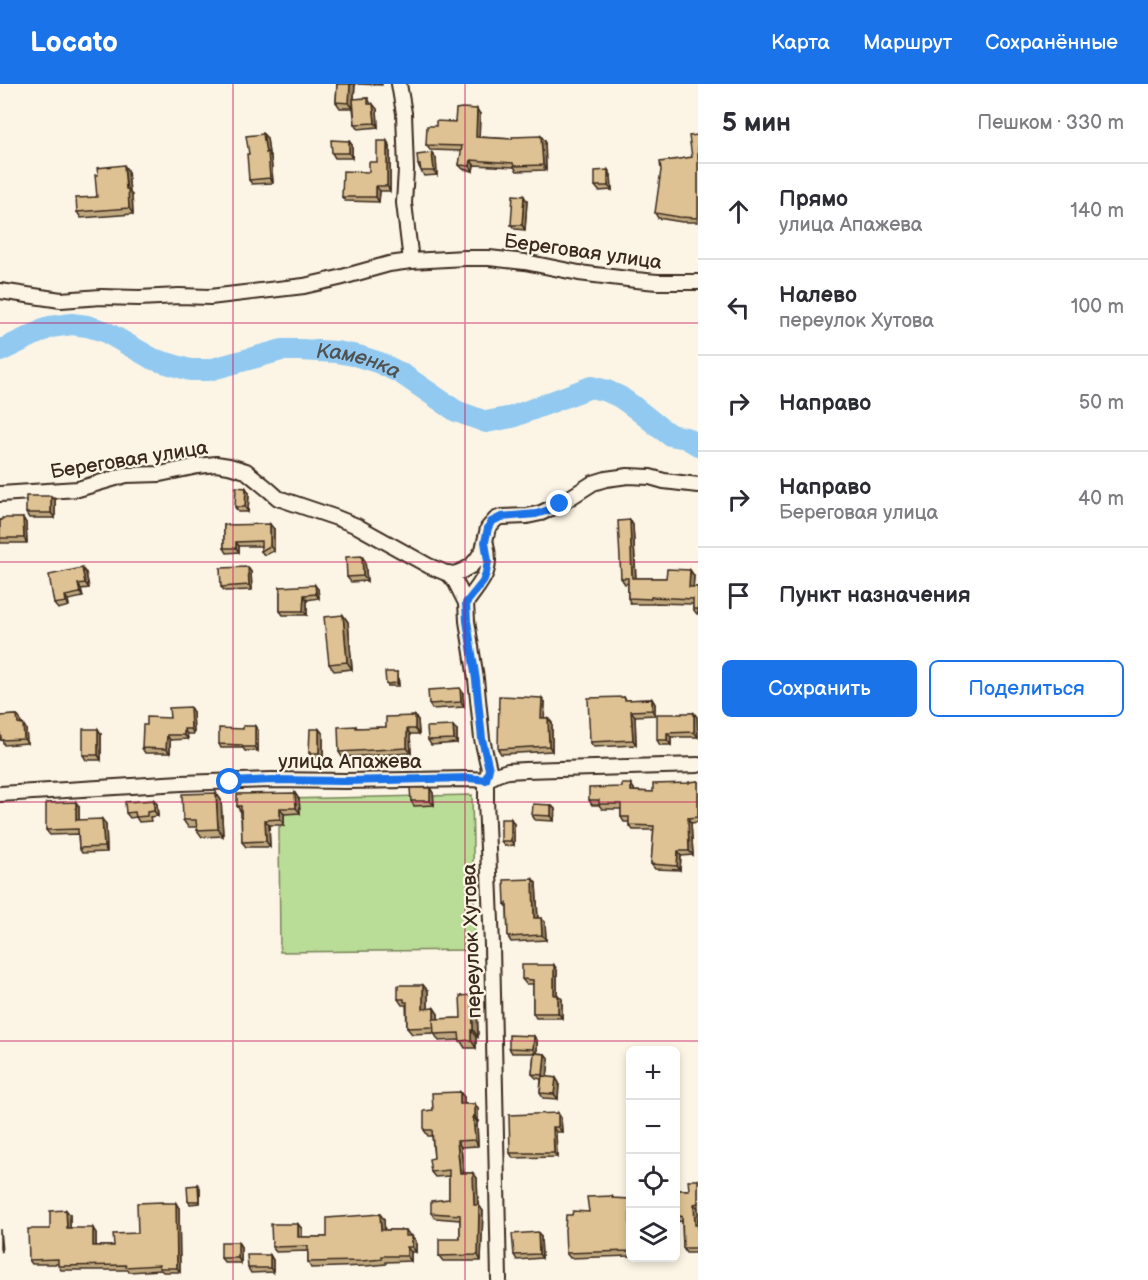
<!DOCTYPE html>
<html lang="ru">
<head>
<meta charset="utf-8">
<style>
  :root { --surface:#fff; --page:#f7f7f7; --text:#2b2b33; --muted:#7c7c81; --line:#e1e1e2; --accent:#1a73e8 }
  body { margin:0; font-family:"Balsamiq Sans",sans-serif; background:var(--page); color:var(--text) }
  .controls { position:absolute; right:18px; bottom:18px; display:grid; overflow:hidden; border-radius:9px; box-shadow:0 3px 9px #0003 }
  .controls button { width:54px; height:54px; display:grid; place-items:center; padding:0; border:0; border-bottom:2px solid var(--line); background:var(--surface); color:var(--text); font:30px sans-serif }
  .stop { position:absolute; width:18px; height:18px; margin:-14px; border:4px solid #1a73e8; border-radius:50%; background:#fff }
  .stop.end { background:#1a73e8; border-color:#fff; box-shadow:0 2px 6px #0008 }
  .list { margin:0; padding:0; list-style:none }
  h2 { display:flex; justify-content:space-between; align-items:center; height:78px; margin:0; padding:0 24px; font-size:26px }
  h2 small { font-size:20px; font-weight:400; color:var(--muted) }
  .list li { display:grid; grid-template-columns:39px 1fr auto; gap:18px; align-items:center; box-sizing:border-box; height:96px; padding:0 24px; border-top:2px solid var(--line) }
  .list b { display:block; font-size:22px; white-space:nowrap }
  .list p { margin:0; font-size:20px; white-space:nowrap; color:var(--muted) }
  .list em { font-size:20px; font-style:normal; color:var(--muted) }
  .actions { display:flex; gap:12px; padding:18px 24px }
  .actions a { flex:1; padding:14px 0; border:2px solid var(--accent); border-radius:9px; text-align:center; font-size:21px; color:var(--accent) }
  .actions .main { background:var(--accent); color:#fff }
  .icon { flex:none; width:33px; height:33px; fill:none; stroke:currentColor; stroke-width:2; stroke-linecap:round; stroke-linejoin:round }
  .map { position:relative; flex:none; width:698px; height:1196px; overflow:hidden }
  header { display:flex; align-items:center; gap:36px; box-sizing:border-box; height:84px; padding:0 30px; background:var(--accent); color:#fff }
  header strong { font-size:28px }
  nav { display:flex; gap:33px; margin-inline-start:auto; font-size:21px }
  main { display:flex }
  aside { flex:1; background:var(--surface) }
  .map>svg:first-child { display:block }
  .green { fill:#b9dc97; stroke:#7a835a; stroke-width:1.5 }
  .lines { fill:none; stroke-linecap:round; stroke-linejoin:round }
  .river { stroke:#91c9f0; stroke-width:22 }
  .street-casing { stroke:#3b2a1e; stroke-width:18 }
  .street { stroke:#fcf5e5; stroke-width:14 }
  .wall { fill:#bfa77e; stroke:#3b2a1e; stroke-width:1.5 }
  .shaded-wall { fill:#9b8867; stroke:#3b2a1e; stroke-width:1.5 }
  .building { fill:#dec293; stroke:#3b2a1e; stroke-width:1.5 }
  .route { stroke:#1a73e8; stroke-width:8 }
  .grid { fill:none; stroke:#c2185b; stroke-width:1.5; stroke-opacity:0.55 }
  .labels { text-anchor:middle; stroke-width:4.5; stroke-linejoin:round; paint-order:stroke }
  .street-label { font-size:20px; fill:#3b2a1e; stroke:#fcf5e5 }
  .water-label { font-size:21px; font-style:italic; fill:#505252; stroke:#fcf5e5 }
</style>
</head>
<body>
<header>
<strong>Locato</strong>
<nav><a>Карта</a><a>Маршрут</a><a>Сохранённые</a></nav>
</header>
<main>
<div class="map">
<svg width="698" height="1196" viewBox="0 0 698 1196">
  <rect width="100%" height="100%" fill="#fcf5e5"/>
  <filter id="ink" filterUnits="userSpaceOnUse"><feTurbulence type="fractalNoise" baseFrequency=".0167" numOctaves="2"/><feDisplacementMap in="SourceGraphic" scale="12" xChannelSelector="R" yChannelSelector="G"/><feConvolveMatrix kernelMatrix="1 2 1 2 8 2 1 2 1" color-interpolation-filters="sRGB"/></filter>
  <g filter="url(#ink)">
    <polygon class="green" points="472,711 475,866 280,868 279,743 284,741 283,715"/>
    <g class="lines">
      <path class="river" id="s1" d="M 0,267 L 50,243 L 72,240 L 87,242 L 104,247 L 153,275 L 190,286 L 209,286 L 282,266 L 300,266 L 337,268 L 358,272 L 380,279 L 402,290 L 456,327 L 486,338 L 512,333 L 591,303 L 607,307 L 620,313 L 634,323 L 659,343 L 670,351 L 686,354 L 698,361"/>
      <g class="street-casing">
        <g id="street">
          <polyline points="399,0 404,29 406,86 404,119 411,177"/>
          <polyline points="0,207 61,216 101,213 139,214 179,212 210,213 304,202 339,194 389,180 411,177 465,174 489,174 525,178 579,189 636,196 657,198 698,198"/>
          <polyline points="0,410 78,405 126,391 160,390 198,382 216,380 229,382 246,387 269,406 278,414 337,434 357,442 429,482 446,489 454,490 462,487 471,482 477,475 483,466 488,444 496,435 501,433 527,432 541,429 560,420 593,399 606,395 628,392 650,393 664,397 698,401"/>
          <path d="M 448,489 L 456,499 L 466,519 C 481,497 493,490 486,460"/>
          <polyline points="466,519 467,537 476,595 482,655 489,685 486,696 486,716 492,862 499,1196"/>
          <polyline points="0,710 181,699 272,696 345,697 469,695 486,696 498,690 508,687 525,686 698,681"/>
        </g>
      </g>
      <use href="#street" class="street"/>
    </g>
    <g class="wall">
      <polygon points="337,0 355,0 354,15 368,14 371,20 377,25 378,43 358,45 355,40 353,24 340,24 336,18"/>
      <polygon points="357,0 382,0 382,1"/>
      <polygon points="480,30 479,53 545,57 546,86 517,87 514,83 474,81 473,87 463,85 459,81 462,67 430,66 426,61 436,42 455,38"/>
      <polygon points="263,50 267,54 269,70 271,73 273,99 252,100 249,96 249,70"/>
      <polygon points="698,51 698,138 682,138 658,134 655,129 692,73"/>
      <polygon points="349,57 352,61 352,74 335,74 332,69"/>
      <polygon points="390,62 390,107 380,107 379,118 345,117 342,113 369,88"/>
      <polygon points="432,69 436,74 437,91 424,92 418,81"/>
      <polygon points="608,86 611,91 612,106 599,107 595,102"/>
      <polygon points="128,87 130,109 132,111 133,130 81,134 77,128"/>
      <polygon points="527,117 525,146 515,145 511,141"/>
      <polygon points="246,404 249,409 248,428 238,428 235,423"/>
      <polygon points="55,416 55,434 29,434 26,429"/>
      <polygon points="23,434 26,439 27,459 0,459 0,436"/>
      <polygon points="630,436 633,441 636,494 666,494 690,486 694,492 693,503 698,503 698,530 697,530 693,525 693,520 654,519 654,520 631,520 628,514 628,499 625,500 621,494"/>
      <polygon points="224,441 274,445 274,467 264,471 261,467 261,462 239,462 239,468 227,469 224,464"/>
      <polygon points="365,477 367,497 351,498 347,493"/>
      <polygon points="251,488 252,506 225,507 221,503"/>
      <polygon points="86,489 89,504 81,505 83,513 68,516 69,522 58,525 54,520"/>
      <polygon points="280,503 318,505 319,514 307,516 307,531 283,531 280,527"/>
      <polygon points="343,531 348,538 352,585 334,587 329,580"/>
      <polygon points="397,588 398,590 399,602 388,602 386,600"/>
      <polygon points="463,609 464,623 432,625 429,620"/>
      <polygon points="624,613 626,616 652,615 655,620 655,631 635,632 636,661 594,663 590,658"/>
      <polygon points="545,619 544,634 548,634 552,639 552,667 501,670 498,665"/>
      <polygon points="193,628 194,650 187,650 188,655 170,656 170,669 145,669 142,664 147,641 170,634"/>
      <polygon points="694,629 697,633 698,653 671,653 671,661 660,661 657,656 682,630"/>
      <polygon points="17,631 20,635 21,640 23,640 26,645 27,659 4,661 2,656 0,656 0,632"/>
      <polygon points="415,632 418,636 419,650 410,650 411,669 342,673 339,668 356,642 357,644 386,643"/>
      <polygon points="98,645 101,650 101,676 86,676 83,671"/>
      <polygon points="319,645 323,650 323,674 313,674 309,669"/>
      <polygon points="258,646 258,667 245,667 243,664 221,664 219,660"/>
      <polygon points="457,646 457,659 431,661 428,656"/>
      <polygon points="698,697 698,738 691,739 693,771 681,772 680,786 655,785 651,780 654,746 633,746 629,741 629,738 624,738 621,733 621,725 602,725 599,721 592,721 589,716 634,705 634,707 653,708 689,699"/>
      <polygon points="430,704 433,709 434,721 414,722 411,717"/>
      <polygon points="216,709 221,716 223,752 202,753 197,746 197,743 188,743 183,736"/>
      <polygon points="299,715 300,729 284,730 284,741 269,741 270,763 246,763 242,758 241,728 237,722"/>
      <polygon points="154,716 157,720 158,732 150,733 151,737 139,738 136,733 130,734 126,729"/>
      <polygon points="551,721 555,725 554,737 535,736 532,731"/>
      <polygon points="79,723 79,736 106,740 107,768 82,769 79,764 78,750 50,751 46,746"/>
      <polygon points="511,735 514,740 514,761 505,762 501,757"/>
      <polygon points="536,799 538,834 545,838 546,856 511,858 508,853 507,822 505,820"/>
      <polygon points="554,881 557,886 557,911 562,915 562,934 536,934 533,929 533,900 526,900 522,895"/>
      <polygon points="423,901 428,907 428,925 434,924 438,930 438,935 461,934 472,911 477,918 478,953 476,953 476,964 465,964 460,956 439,957 434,949 412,950 407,944 406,921 402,921 398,915"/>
      <polygon points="537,956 537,969 545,970 549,975 547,993 556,994 559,999 558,1015 543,1014 540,1009 541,995 536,994 532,990 534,969 512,969 509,964"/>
      <polygon points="460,1008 464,1013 464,1020 475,1020 478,1025 478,1038 477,1038 478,1062 461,1063 464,1089 473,1089 477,1094 478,1121 483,1127 481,1177 443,1177 439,1172 460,1155 460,1136 435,1134 431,1129 449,1115 449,1092 435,1093 431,1088 434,1074 432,1052 428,1052 424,1046 433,1026"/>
      <polygon points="561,1034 562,1048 556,1048 557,1073 513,1074 510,1069"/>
      <polygon points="698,1096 698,1169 686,1169 683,1164 682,1137 675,1138 675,1106 689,1106"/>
      <polygon points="198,1101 200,1104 200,1119 190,1120 188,1117"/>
      <polygon points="612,1112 614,1115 630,1115 630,1172 570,1174 566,1169 572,1131 589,1128"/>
      <polygon points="163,1119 179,1124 180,1188 163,1188 161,1186 129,1188 128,1186 61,1186 58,1180 32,1180 29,1176 50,1145 66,1126 70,1131 70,1144 96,1149 96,1162 114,1162 138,1149"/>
      <polygon points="384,1135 384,1146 406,1146 410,1152 416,1157 416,1168 411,1168 411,1177 386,1178 386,1180 366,1182 311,1184 308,1178 308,1167 276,1168 272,1163 298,1140 302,1145 302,1153 327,1153"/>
      <polygon points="541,1153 542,1174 517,1176 514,1171"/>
      <polygon points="238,1158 241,1163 241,1179 225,1179 221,1174"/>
      <polygon points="270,1171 273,1176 273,1188 251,1189 248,1184"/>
    </g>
    <g class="shaded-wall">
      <polygon points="350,0 355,0 353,24 349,19"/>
      <polygon points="373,20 377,25 378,43 375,39"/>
      <polygon points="477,25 480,30 479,58 476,53"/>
      <polygon points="263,50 267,54 269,70 271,73 273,99 270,94"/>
      <polygon points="541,52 545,57 546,86 543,81"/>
      <polygon points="349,57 352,61 352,74 349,69"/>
      <polygon points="387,57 390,62 390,107 387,102"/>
      <polygon points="432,69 436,74 437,91 434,87"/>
      <polygon points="471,76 474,81 473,87 470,82"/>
      <polygon points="124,81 128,87 130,109 132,111 133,130 129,124"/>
      <polygon points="608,86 611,91 612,106 608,102"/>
      <polygon points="376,102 380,107 379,118 376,113"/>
      <polygon points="524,112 527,117 525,146 522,141"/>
      <polygon points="246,404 249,409 248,428 245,423"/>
      <polygon points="51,412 55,416 55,434 51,429"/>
      <polygon points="23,434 26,439 27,459 24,454"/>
      <polygon points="630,436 633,441 636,499 632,494"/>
      <polygon points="270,440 274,445 274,467 270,462"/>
      <polygon points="236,458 239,462 239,468 236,464"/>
      <polygon points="362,472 365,477 367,497 363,492"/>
      <polygon points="248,483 251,488 252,506 249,501"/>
      <polygon points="82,484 86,489 89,504 85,499"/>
      <polygon points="690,486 694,492 693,508 689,503"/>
      <polygon points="78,500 81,505 83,513 80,509"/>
      <polygon points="315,501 318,505 319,514 316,510"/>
      <polygon points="304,511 307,516 307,531 303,527"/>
      <polygon points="65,512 68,516 69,522 66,518"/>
      <polygon points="343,531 348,538 352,585 347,578"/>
      <polygon points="397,588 398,590 399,602 397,599"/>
      <polygon points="460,604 463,609 464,623 461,618"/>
      <polygon points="542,614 545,619 544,639 541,634"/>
      <polygon points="652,615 655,620 655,631 652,626"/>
      <polygon points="190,623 193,628 194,650 191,645"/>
      <polygon points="631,627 635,632 636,661 633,656"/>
      <polygon points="694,629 697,633 698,653 694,648"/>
      <polygon points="415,632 418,636 419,650 415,645"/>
      <polygon points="548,634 552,639 552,667 549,662"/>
      <polygon points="23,640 26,645 27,659 24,655"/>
      <polygon points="255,642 258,646 258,667 255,663"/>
      <polygon points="453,642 457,646 457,659 454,655"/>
      <polygon points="98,645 101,650 101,676 98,671"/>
      <polygon points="184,645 187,650 188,655 184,651"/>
      <polygon points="319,645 323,650 323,674 319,669"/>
      <polygon points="407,645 410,650 411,669 407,664"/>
      <polygon points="667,649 671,653 671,661 667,656"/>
      <polygon points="167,651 170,656 170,669 166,665"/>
      <polygon points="631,700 634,705 634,712 631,707"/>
      <polygon points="430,704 433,709 434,721 430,717"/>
      <polygon points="216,709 221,716 223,752 218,745"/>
      <polygon points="295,709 299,715 300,729 296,724"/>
      <polygon points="154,716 157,720 158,732 154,727"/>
      <polygon points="76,718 79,723 79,741 76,736"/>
      <polygon points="551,721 555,725 554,737 551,732"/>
      <polygon points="280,724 284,730 284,741 280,735"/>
      <polygon points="688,734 691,739 693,771 689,767"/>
      <polygon points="102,735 106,740 107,768 104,763"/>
      <polygon points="511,735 514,740 514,761 511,757"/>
      <polygon points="265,736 269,741 270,763 266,757"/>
      <polygon points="678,767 681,772 680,786 677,782"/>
      <polygon points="533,795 536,799 538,839 534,834"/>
      <polygon points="541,834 545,838 546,856 542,851"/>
      <polygon points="554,881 557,886 557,915 554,911"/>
      <polygon points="423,901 428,907 428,931 423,925"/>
      <polygon points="472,911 477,918 478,953 473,946"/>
      <polygon points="558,911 562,915 562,934 558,929"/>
      <polygon points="434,924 438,930 438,949 434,943"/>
      <polygon points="471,946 476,953 476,964 471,956"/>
      <polygon points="534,952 537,956 537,969 533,965"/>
      <polygon points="545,970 549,975 547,995 543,991"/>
      <polygon points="556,994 559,999 558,1015 554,1010"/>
      <polygon points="460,1008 464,1013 464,1025 460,1020"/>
      <polygon points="475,1020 478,1025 478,1038 475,1032"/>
      <polygon points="558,1029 561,1034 562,1048 558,1043"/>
      <polygon points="473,1032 477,1038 478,1062 475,1056"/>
      <polygon points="553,1043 556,1048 557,1073 554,1069"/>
      <polygon points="457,1057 461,1063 464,1094 460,1089"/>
      <polygon points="473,1089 477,1094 478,1126 474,1121"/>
      <polygon points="198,1101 200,1104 200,1119 199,1117"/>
      <polygon points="176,1119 179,1124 180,1188 177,1184"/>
      <polygon points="694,1120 698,1124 698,1146 695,1141"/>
      <polygon points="479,1121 483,1127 481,1177 478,1171"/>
      <polygon points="66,1126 70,1131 70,1149 67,1144"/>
      <polygon points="380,1130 384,1135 385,1152 381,1146"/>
      <polygon points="298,1140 302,1145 302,1158 298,1153"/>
      <polygon points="93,1144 96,1149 96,1167 93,1162"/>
      <polygon points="0,1145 2,1168 0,1165"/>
      <polygon points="538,1148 541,1153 542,1174 539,1170"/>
      <polygon points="412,1152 416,1157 416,1168 412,1163"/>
      <polygon points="238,1158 241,1163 241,1179 238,1174"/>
      <polygon points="407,1163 411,1168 411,1177 407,1172"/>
      <polygon points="270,1171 273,1176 273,1188 270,1184"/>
    </g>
    <g class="building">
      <polygon points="337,0 350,0 349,19 336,18"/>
      <polygon points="368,14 368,20 373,20 375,39 355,40 353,15"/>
      <polygon points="462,24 477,25 476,53 512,55 512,53 541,52 543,81 514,82 513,79 471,76 470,82 459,81 462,62 426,61 427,42 436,42 436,37 455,38 456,25"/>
      <polygon points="263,50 266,69 268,68 270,94 249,96 247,70 249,70 246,52"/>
      <polygon points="698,51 698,134 679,133 655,129 661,86 660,78 692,73 689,52"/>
      <polygon points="331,56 349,57 349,69 332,69"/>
      <polygon points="377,57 387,57 387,102 376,102 376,113 342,113 343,87 369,88 369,78 377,78"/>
      <polygon points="432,69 434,87 421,87 420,81 418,81 417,71"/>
      <polygon points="124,81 126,105 128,105 129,124 77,128 76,114 97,113 95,91 98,91 97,84"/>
      <polygon points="608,86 608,102 595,102 595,87"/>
      <polygon points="513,111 524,112 522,141 511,141"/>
      <polygon points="236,403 246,404 245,423 235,423"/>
      <rect x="26" y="412" width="25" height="17"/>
      <polygon points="2,434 23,434 24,454 0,454 0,436 2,436"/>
      <polygon points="630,436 632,494 666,494 667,485 690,486 689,503 698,503 698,525 693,525 693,515 651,513 651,515 628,514 628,494 621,494 618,437"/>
      <polygon points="270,440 270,462 261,467 261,457 236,458 236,464 224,464 224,441"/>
      <polygon points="362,472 363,492 347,493 346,473"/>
      <polygon points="248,483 249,501 221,503 220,484"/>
      <polygon points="82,484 85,499 78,500 80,509 65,512 66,518 54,520 49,491"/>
      <polygon points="315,501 316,510 304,511 303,527 280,527 280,503"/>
      <polygon points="343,531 347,578 329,580 324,533"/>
      <polygon points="385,588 397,588 397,599 386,600"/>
      <polygon points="460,604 461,618 429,620 428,606"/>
      <polygon points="499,612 542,614 541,634 548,634 549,662 498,665"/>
      <polygon points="624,613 625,616 652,615 652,626 631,627 633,656 590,658 588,614"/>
      <polygon points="190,623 191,645 184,645 184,651 167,651 166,665 142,664 143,641 147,641 147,633 170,634 169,624"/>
      <polygon points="682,629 694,629 694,648 667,649 667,656 657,656 657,630 682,630"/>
      <polygon points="17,631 18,639 23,640 24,655 1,656 1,652 0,652 0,632"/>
      <polygon points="415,632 415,645 407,645 407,664 339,668 338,643 356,642 356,644 386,643 386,633"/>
      <polygon points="243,642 255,642 255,663 242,663 242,661 219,660 219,644 243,645"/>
      <polygon points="453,642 454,655 428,656 427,643"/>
      <rect x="83" y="645" width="15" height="26"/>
      <polygon points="310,645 319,645 319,669 309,669"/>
      <polygon points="698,697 698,733 688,734 689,767 678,767 677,782 651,780 654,742 629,741 629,733 621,733 621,720 599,720 599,716 589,716 589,704 622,703 622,700 631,700 631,707 653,708 653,700 689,699 689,698"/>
      <polygon points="410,704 430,704 430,717 411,717"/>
      <polygon points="216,709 218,745 197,746 196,736 183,736 182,710"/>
      <polygon points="295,709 296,724 280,724 280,735 265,736 266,757 242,758 241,722 237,722 237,710"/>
      <polygon points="154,716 154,727 147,728 147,732 136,733 135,728 126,729 125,718"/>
      <polygon points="76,718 76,736 102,735 104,763 79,764 78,745 46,746 46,719"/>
      <polygon points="533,720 551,721 551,732 532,731"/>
      <rect x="501" y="735" width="10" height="22"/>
      <polygon points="533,795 534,834 541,834 542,851 508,853 507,819 505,820 504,796"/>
      <polygon points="522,881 554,881 554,911 558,911 558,929 533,929 533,896 522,895"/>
      <polygon points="398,901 423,901 423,925 434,924 434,943 407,944 407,918 404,918 404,915 398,915"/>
      <polygon points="472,911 473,946 471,946 471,956 460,957 459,949 434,950 433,935 461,934 460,912"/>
      <polygon points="509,951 534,952 533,965 509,964"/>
      <polygon points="534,969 545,970 543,991 532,990"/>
      <polygon points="542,992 556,994 554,1010 540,1009"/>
      <polygon points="460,1008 460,1020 475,1020 475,1032 473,1032 475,1056 457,1057 460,1089 473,1089 474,1121 479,1121 478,1171 439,1172 439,1155 460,1155 460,1131 431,1129 431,1117 449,1115 449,1086 431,1088 429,1075 434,1074 432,1046 424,1046 424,1027 433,1026 432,1009"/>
      <polygon points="558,1029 558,1043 553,1043 554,1069 510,1069 509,1031"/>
      <polygon points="688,1096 698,1096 698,1119 694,1120 695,1141 698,1141 698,1164 683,1164 682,1132 675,1133 675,1106 689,1106"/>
      <polygon points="198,1101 199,1117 188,1117 187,1102"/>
      <polygon points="612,1112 612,1114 630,1115 630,1167 566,1169 565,1146 566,1131 572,1131 573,1127 589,1128 587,1113"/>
      <polygon points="162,1118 162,1119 176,1119 177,1184 160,1184 159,1181 126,1183 126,1181 58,1182 58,1175 29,1176 28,1145 50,1145 50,1127 66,1126 67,1144 93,1144 93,1162 114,1162 113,1150 138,1149 137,1119"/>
      <polygon points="380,1130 381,1146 406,1146 406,1152 412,1152 412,1163 407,1163 407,1172 382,1172 382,1175 362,1177 308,1178 308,1162 272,1163 271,1140 298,1140 298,1153 327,1153 327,1134"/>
      <polygon points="538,1148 539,1170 514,1171 512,1150"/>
      <rect x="221" y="1158" width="17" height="16"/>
      <polygon points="247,1171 270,1171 270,1184 248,1184"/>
    </g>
  </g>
  <g class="lines" filter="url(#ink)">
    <polyline class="route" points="230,698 272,696 345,697 469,694 486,696 489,685 482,655 476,596 467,537 466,519 483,498 486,489 488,477 485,458 488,444 491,438 501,433 536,430 549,426 560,420"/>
  </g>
  <path class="grid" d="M 233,0 L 233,1196M 465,0 L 465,1196M 0,239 L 698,239M 0,478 L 698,478M 0,718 L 698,718M 0,957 L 698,957"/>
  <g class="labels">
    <g class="street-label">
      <text transform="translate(583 167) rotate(8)" y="7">Береговая улица</text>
      <text transform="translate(129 375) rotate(-9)" y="7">Береговая улица</text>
      <text x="350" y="684">улица Апажева</text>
      <text transform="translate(471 857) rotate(-92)" y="7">переулок Хутова</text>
    </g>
    <g class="water-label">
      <text dy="7" stroke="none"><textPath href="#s1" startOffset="378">Каменка</textPath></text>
    </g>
  </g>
</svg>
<div class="controls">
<button>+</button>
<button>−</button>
<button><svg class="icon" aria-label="locate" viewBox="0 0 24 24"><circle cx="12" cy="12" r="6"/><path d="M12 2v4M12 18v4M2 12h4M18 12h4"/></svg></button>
<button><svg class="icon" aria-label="layers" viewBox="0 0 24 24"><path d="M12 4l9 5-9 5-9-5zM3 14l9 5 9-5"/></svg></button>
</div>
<div class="stop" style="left:230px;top:698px"></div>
<div class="stop end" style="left:560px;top:420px"></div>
</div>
<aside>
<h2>5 мин<small>Пешком · 330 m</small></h2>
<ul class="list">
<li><svg class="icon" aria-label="ahead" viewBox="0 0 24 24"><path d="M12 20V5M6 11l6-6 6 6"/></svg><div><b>Прямо</b><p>улица Апажева</p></div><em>140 m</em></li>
<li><svg class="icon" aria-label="left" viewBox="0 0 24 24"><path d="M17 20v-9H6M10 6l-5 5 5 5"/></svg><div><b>Налево</b><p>переулок Хутова</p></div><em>100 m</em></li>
<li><svg class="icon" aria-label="right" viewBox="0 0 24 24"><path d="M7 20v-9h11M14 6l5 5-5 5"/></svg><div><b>Направо</b></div><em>50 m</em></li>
<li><svg class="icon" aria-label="right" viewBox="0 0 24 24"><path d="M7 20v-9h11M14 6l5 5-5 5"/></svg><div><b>Направо</b><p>Береговая улица</p></div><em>40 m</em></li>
<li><svg class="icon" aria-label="arrive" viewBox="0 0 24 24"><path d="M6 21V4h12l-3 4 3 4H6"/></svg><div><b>Пункт назначения</b></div></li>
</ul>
<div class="actions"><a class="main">Сохранить</a><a>Поделиться</a></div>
</aside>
</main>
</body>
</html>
